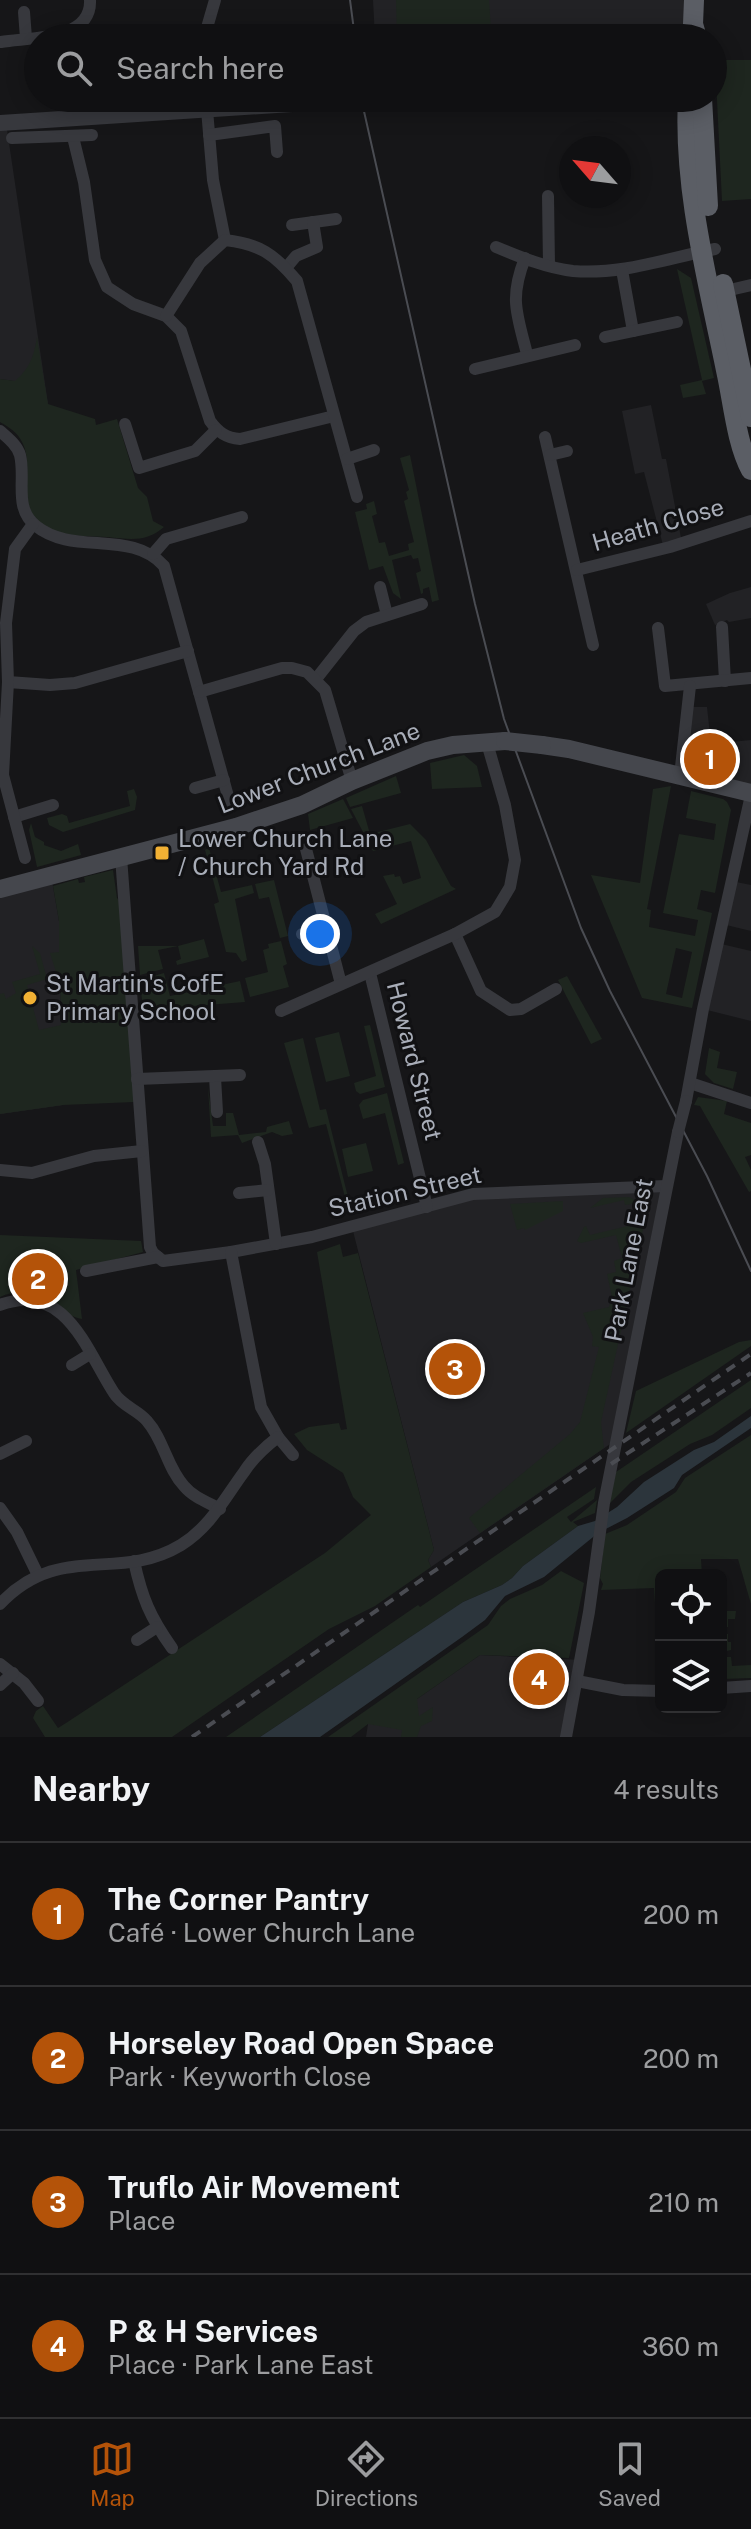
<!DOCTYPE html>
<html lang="en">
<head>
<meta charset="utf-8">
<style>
  :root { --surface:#101012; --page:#19191b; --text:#f1f3f6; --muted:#9c9d9f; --line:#303032; --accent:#b45309 }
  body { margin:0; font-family:"Public Sans",sans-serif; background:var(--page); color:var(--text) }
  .controls { position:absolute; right:24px; bottom:24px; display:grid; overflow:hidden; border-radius:12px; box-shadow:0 4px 20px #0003 }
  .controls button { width:72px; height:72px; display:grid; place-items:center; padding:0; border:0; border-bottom:2px solid var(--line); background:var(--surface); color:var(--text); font:40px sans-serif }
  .compass { position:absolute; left:559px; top:136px; width:72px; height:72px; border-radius:50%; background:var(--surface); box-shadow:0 4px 20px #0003; rotate:298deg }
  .you { position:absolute; left:320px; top:934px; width:28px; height:28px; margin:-20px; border:6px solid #fff; border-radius:50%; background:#1a73e8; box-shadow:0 0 0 12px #1a73e833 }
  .badge { display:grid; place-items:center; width:52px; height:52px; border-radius:50%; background:var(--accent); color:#fff; font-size:26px; font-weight:700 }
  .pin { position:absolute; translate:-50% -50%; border:4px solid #fff; box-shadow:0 2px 8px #0006 }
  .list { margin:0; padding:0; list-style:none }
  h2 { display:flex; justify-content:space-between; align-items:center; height:104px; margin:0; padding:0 32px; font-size:34px }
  h2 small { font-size:26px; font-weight:400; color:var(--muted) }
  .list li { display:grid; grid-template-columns:52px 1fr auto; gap:24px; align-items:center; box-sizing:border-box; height:144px; padding:0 32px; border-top:2px solid var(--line) }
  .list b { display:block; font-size:30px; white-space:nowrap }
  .list p { margin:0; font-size:26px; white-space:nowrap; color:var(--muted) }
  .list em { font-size:26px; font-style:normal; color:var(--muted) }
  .icon { flex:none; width:44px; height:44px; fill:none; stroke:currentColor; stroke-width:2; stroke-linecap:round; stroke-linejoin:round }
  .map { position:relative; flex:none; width:751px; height:1737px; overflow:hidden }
  .search { position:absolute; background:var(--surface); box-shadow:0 4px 20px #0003; left:24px; right:24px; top:24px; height:88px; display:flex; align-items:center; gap:20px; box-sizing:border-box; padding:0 28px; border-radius:44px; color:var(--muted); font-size:30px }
  .sheet { height:680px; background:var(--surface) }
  nav { display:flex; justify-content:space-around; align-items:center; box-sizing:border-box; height:112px; border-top:2px solid var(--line); background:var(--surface); font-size:22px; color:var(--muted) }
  nav a { display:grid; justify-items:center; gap:4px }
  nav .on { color:var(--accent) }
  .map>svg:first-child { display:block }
  .built { fill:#222225 }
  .green { fill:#1e261f; fill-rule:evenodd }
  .water { fill:#2c353c }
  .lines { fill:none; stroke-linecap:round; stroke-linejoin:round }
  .minor { stroke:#37383d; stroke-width:12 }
  .tertiary { stroke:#37383d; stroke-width:16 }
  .secondary { stroke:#45474d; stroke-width:18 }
  .trunk { stroke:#5b5e65; stroke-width:20 }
  .tram { stroke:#4a4c52; stroke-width:2 }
  .rail { stroke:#4a4c52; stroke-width:4; stroke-dasharray:10 8; stroke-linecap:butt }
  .minor-bridge { stroke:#37383d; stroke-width:12 }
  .tertiary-bridge { stroke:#37383d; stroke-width:16 }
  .secondary-bridge { stroke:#45474d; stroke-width:18 }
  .poi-dot { fill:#f2b134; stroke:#111113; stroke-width:3 }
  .labels { text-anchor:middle; stroke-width:6; stroke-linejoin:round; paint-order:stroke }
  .street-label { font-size:24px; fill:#a8adb8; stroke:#111113 }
  .poi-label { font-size:24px; fill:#a8adb8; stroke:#111113; text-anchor:start }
</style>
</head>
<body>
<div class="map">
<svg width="751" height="1737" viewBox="0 0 751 1737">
  <rect width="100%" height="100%" fill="#161618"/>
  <g class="built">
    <polygon points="373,0 694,0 694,38 492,38 491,29 450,34 450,38 375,38"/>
    <polygon points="0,123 6,123 48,404 27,383 0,379"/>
    <polygon points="651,405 662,459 666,459 682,543 664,549 644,472 635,474 622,411"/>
    <polygon points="751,587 751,618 729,622 727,620 715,625 706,604 730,593"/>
    <polygon points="688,707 707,707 711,744 751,740 751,793 680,776"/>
    <polygon points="51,875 59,921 63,1105 0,1114 0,889"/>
    <polygon points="731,881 751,885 751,931 722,924"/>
    <polygon points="717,943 751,951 751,1021 703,1009"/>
    <polygon points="666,1186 616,1440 431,1567 428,1560 434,1550 352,1227 473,1194"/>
    <polygon points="480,1655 581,1660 566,1737 366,1737 368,1724 417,1699"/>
  </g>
  <g class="green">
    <polygon points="396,0 489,0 491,29 450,34 450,38 397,38"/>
    <polygon points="715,60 751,60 751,199 722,201"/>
    <polygon points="677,269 691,278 714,378 702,381 706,394 683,398 680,385 702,380"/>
    <path d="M 37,337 L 48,404 L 95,419 L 96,425 L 117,419 L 138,488 L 147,497 L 153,521 L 164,527 C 145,543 130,539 107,537 C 91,536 73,537 58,532 C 7,516 38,472 22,442 C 18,433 9,427 0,422 L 0,379 L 15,381 C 30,368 34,356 37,337 Z"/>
    <polygon points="410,455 439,600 432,602 429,587 423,589 423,593 421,594 416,573 421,571 418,558 413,559 411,555 392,560 401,599 393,593 383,566 369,570 355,512 367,509 366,504 374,501 377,514 372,516 379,543 385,542 389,556 409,550 408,544 414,542 404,501 408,499 406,492 409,490 400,458"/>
    <polygon points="464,755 477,766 482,787 432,789 430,763"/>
    <polygon points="396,776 401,793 350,807 346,798"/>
    <path d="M 671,786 L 647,909 L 651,910 L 649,927 L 695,936 L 698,920 L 663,913 L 679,834 L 714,840 L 716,824 L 686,818 L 691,791 L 723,799 L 727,802 L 731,810 L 715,893 L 701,890 L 697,909 L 712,913 L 692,1008 L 642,998 L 591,875 L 640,883 L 653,789 ZM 676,948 L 692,952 L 682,998 L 666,994 Z"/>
    <polygon points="134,789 137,797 135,810 63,832 49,825 47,818 62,814 67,816 69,823 130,806 127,791"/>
    <polygon points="343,799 353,818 310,830 308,814"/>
    <polygon points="362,806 370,834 410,824 426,840 451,886 456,889 381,924 375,914 397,904 383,876 394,874 395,877 400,876 403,884 421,878 411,841 373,851 351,809"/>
    <polygon points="31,823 35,837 44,842 44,845 61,851 78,844 81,855 37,867 29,830"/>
    <polygon points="209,848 221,892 252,885 254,893 235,899 247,960 242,962 236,953 226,952 214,904 219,902 205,850"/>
    <polygon points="113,870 117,898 121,903 134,1102 63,1105 0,1114 0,994 4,993 6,999 16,993 12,982 40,974 32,946 40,953 47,979 27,985 39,1030 61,1025 60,972 56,972 50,953 59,952 59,921 53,886 78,879 79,883 85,882 84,877"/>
    <polygon points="274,880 288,936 280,938 269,897 259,899 255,884"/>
    <polygon points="204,939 209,957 177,965 176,961 181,959 178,946 158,950 163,969 140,975 138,946 178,946"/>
    <polygon points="281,941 287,964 283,966 289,987 250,997 245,978 268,972 263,950 269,948 268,944"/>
    <polygon points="164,973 170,996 240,981 245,1002 143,1010 140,980"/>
    <polygon points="567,976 602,1039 591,1044 558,980"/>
    <polygon points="370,1025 385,1087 360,1094 356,1091 354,1083 376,1076 364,1026"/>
    <polygon points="339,1032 350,1076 326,1082 315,1038"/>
    <polygon points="303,1038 320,1110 326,1109 349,1201 346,1201 326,1124 309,1128 284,1043"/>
    <polygon points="709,1048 720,1052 717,1068 737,1072 733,1089 714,1083 705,1074"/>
    <polygon points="208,1087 213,1126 226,1126 226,1113 233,1113 239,1135 266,1132 267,1127 289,1121 293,1134 282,1136 272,1132 242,1143 238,1135 211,1137"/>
    <polygon points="387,1093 404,1163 398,1165 385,1113 363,1119 359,1105 363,1100"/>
    <polygon points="698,1097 727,1101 724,1114 751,1123 751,1155 745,1157 751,1170 751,1191 749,1192 700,1106 694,1105"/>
    <polygon points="366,1143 373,1171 348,1177 342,1149"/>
    <polygon points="629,1197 641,1203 646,1216 601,1422 604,1448 480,1533 469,1518 570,1434 580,1422 599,1347 592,1346 593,1337 583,1313 609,1307 612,1297 607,1274 616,1272 614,1261 622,1258 616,1235 581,1243 577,1241 584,1227 586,1226 590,1235 628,1226 627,1216 639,1214 637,1203 625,1205 624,1200 590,1208 603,1198"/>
    <polygon points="563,1201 563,1211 525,1230 524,1228 517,1230 510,1204"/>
    <path d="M 0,1235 L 141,1241 L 143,1252 L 76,1270 L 82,1319 C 52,1313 36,1280 0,1297 Z"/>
    <polygon points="340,1244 343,1257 358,1253 434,1550 428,1560 431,1567 375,1606 329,1629 172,1737 45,1737 33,1718 36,1711 43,1706 58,1728 66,1723 325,1553 371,1515 353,1497 343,1473 307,1450 294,1434 309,1427 339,1423 341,1430 347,1429 317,1252"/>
    <polygon points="751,1340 751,1346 626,1433 636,1391 739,1342"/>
    <polygon points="751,1380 751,1408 712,1435 690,1444 631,1482 609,1504 616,1472"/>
    <polygon points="751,1435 751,1604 738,1559 701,1559 702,1575 661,1575 661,1603 655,1604 654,1588 601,1590 603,1584 600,1578 605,1534 627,1525 676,1492 685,1478"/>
    <polygon points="596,1487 594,1499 567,1517 571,1522 597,1500 595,1513 573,1522 578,1526 523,1566 512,1578 502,1585 463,1602 260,1737 226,1737 418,1605 420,1607"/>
    <polygon points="561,1571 584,1583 569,1658 480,1655 417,1699 419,1716 433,1707 432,1721 421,1726 417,1737 401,1737 402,1730 368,1724 351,1737 328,1737 488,1625 501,1606 510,1599 542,1585"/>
    <polygon points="721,1578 724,1578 727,1611 736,1611 735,1619 728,1619 728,1627 724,1627 724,1634 728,1634 728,1642 731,1642 731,1650 727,1651 727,1657 731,1657 732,1666 751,1665 751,1678 723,1679"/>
  </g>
  <polygon class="water" points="751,1416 751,1428 682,1475 674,1488 627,1518 598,1533 544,1577 505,1596 485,1620 462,1637 320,1737 260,1737 463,1602 502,1585 512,1578 523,1566 578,1526 595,1521 617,1507 644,1482 694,1450 714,1442"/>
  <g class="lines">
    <g class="minor">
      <polyline points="24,12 26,38"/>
      <polyline points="204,38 215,0"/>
      <path d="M 1,42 C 30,37 92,41 90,0"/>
      <polyline points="206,98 213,180 225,240"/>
      <polyline points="209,135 275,126 277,152"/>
      <path d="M 73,137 L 84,182 L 95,260 L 107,287 L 133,304 L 166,316 L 181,331 L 210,421 C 218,432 226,438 240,439 L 334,416"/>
      <polyline points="12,138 92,135"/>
      <polyline points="548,196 549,265"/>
      <polyline points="292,225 336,219"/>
      <path d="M 496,247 C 520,257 547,268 573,271 C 622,275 668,258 715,249"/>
      <path d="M 525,258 C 509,299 517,314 527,354"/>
      <polyline points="286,268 296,256 317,247 313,222"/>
      <polyline points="622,270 633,331"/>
      <polyline points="721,292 751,285"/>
      <path d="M 166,316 L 200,263 L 225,240 C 260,244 274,254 297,281 L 357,497"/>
      <polyline points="605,337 677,322"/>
      <polyline points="475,369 575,345"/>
      <polyline points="125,424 139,468 195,451 216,430"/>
      <path d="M 0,431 C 8,438 17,445 20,455 C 26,479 13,508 36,526 C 73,556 131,529 164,566 L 231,807"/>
      <polyline points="545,437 593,645"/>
      <polyline points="550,455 567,451"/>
      <polyline points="347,459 374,450"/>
      <polyline points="153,554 166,539 242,517"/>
      <polyline points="577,570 670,547 751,521"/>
      <polyline points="380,587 387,615"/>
      <polyline points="722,627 725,681"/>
      <polyline points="658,628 665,686 751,678"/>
      <polyline points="316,679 354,631 366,622 422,604"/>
      <polyline points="8,682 50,685 75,683 188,651"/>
      <polyline points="199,692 282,668 292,668 307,672 325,690 352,781"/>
      <polyline points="680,776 690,686"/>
      <polyline points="195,788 224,780"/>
      <polyline points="14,817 53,805"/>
      <polyline points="306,849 341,984"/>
      <polyline points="121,857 150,1247 153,1253 163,1261 231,1252 312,1237 473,1194 666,1186"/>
      <polyline points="25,858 3,775 8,682 6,623 15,549 33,524"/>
      <polyline points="302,934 325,925"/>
      <polyline points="455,934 481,991 510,1010 521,1009 556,989"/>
      <polyline points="370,973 427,1207"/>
      <polyline points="281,1011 455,934 495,912 510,887 515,860 505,805 487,743"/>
      <polyline points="215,1077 217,1112"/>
      <polyline points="137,1079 240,1075"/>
      <polyline points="690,1083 751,1103"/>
      <polyline points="686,1101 703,1009 751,795"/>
      <polyline points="258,1142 265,1164 276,1244"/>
      <polyline points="0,1170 32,1173 94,1156 142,1151"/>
      <polyline points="239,1193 268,1190"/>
      <polyline points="231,1252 261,1407 278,1437 293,1455"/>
      <polyline points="86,1271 158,1257"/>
      <path d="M 0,1305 C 66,1280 87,1352 114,1393 C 122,1406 138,1410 147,1421 C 164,1440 167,1468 184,1486 C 193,1497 207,1502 220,1509"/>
      <polyline points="72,1365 90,1354"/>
      <polyline points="0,1454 26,1441"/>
      <polyline points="0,1508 17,1532 38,1575"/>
      <path d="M 134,1561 C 142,1598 150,1617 172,1648"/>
      <path d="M 0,1604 C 59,1541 118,1583 181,1545 C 211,1526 224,1499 244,1472 C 253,1458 265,1447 278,1437"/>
      <polyline points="137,1640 157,1627"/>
      <polyline points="0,1664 24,1683 38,1701"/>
      <polyline points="577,1681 623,1690 661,1691"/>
      <polyline points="0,1685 13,1673"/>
      <polyline points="721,1688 751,1686"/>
      <polyline points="566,1737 589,1612 604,1503 678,1132"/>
    </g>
    <g class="tertiary">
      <polyline points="382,100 401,98"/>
      <polyline points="0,123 323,102"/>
    </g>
    <g class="secondary">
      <polyline points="542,745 569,749 751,793"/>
      <polyline points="0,889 236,827 302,805 352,781 427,751 453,745 505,741"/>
    </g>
    <g class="trunk">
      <polyline points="694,0 693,24 697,38"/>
      <path d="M 688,98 C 683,191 709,285 727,375 C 733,403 737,445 751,470"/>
      <polyline points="702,98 708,206"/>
      <polyline points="723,284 751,417"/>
    </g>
    <g class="tram">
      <polyline points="350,0 355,38"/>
      <polyline points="361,98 475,604 504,719 581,928 610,991 707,1176 751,1271"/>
    </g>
    <g class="rail">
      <polyline points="611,1464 751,1373"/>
      <polyline points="192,1737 751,1354"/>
    </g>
    <polyline class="minor-bridge" points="678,1132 686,1101"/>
    <polyline class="tertiary-bridge" points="323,102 382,100"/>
    <polyline class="secondary-bridge" points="505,741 542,745"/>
  </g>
  <g class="poi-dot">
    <rect x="154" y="845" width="16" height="16" rx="4"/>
    <circle cx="30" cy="998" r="8"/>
  </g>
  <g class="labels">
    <g class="street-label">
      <text transform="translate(658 525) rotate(-16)" y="8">Heath Close</text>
      <text transform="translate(319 768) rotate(-21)" y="8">Lower Church Lane</text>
      <text transform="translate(414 1061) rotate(76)" y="8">Howard Street</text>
      <text transform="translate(405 1192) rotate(-13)" y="8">Station Street</text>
      <text transform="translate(629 1260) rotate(-79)" y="8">Park Lane East</text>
    </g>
    <g class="poi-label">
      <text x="178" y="847">Lower Church Lane<tspan x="178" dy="28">/ Church Yard Rd</tspan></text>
      <text x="46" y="992">St Martin's CofE<tspan x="46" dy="28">Primary School</tspan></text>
    </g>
  </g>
</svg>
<div class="controls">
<button><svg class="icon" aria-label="locate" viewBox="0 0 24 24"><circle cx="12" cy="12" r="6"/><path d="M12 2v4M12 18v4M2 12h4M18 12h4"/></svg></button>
<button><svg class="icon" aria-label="layers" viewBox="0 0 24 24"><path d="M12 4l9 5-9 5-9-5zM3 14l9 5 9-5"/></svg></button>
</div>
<svg class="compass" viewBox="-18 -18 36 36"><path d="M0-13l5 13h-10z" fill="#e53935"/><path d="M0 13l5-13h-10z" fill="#9c9d9f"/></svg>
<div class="you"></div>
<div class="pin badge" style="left:710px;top:759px">1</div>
<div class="pin badge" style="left:38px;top:1279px">2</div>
<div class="pin badge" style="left:455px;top:1369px">3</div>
<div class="pin badge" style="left:539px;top:1679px">4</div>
<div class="search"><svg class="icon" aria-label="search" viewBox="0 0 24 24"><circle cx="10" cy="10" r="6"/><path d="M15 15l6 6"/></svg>Search here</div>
</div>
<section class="sheet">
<h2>Nearby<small>4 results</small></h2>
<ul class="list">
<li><span class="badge">1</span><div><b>The Corner Pantry</b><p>Café · Lower Church Lane</p></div><em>200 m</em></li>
<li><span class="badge">2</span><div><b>Horseley Road Open Space</b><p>Park · Keyworth Close</p></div><em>200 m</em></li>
<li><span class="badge">3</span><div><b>Truflo Air Movement</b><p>Place</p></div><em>210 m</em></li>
<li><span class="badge">4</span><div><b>P &amp; H Services</b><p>Place · Park Lane East</p></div><em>360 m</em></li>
</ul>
</section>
<nav>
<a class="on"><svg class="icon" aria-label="map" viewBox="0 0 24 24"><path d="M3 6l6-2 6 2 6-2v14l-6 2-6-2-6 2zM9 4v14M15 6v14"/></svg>Map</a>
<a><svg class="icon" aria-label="directions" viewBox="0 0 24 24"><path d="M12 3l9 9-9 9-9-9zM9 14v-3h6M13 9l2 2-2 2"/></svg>Directions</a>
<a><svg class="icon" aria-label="saved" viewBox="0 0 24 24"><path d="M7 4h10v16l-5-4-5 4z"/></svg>Saved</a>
</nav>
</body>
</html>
